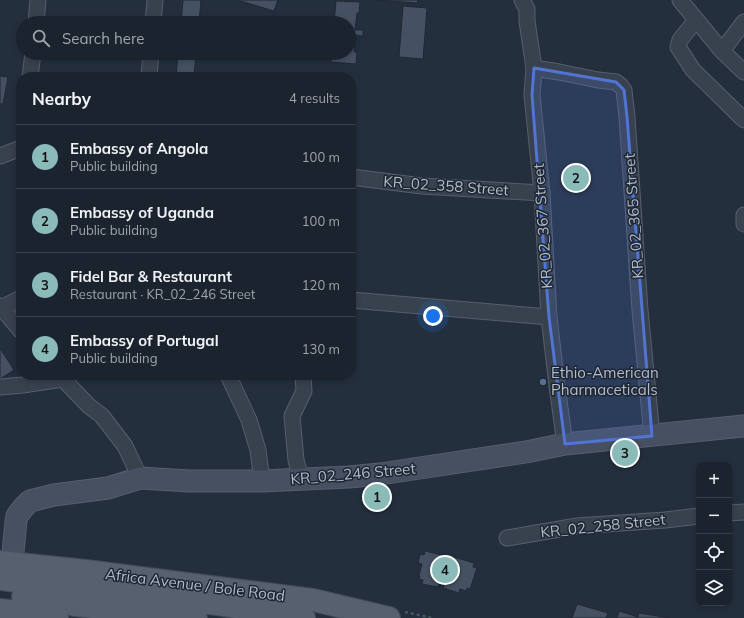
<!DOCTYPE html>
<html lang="en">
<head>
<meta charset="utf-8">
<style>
  :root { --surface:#1b232e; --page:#242b36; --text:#f1f3f6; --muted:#a0a4aa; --line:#39404a; --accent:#8bbbb9 }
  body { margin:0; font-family:Mulish,sans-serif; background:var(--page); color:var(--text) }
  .controls { position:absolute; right:12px; bottom:12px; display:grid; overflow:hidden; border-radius:8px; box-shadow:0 2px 6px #0003 }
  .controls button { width:36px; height:36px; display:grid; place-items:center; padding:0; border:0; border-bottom:1px solid var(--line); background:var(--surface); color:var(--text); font:20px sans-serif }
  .you { position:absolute; left:433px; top:316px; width:14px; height:14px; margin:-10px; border:3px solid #fff; border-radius:50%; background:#1a73e8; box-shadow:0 0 0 6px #1a73e833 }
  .badge { display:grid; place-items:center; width:26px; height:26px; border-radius:50%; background:var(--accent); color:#111; font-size:13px; font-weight:700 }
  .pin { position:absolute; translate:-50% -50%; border:2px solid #fff; box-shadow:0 1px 4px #0006 }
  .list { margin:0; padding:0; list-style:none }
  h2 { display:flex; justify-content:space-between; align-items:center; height:52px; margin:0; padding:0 16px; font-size:17px }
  h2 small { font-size:13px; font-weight:400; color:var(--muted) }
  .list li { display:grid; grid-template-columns:26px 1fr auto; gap:12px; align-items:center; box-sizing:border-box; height:64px; padding:0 16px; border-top:1px solid var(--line) }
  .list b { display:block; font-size:15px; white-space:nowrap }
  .list p { margin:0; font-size:13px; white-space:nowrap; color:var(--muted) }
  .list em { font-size:13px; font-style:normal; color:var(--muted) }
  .icon { flex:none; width:22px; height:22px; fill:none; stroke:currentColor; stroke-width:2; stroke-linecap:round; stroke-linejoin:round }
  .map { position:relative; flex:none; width:744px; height:618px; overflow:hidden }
  .search { position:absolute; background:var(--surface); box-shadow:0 2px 6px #0003; left:16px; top:16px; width:340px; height:44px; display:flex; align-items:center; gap:10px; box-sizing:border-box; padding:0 14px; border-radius:22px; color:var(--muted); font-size:15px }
  .panel { position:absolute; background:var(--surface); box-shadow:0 2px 6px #0003; left:16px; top:72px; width:340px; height:308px; border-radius:16px }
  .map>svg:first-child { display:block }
  .building { fill:#455162; stroke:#1f2835 }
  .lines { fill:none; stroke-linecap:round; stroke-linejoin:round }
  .street-casing { stroke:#565f6c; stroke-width:17 }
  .secondary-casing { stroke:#565f6c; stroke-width:23 }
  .primary-casing { stroke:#414a57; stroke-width:24 }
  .path { stroke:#44595c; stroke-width:2.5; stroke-dasharray:3 3; stroke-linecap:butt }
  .street { stroke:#38414e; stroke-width:15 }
  .secondary { stroke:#465061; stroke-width:21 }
  .primary { stroke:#56606e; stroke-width:22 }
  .marked { fill:#5274d3; fill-opacity:0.2; stroke:#5274d3; stroke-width:3; stroke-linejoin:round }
  .service-dot { fill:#5c6f8a; stroke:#1d2633; stroke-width:1.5 }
  .labels { text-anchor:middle; stroke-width:3; stroke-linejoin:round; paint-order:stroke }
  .street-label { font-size:15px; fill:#b4bcc9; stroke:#1d2633 }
  .poi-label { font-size:15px; fill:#b4bcc9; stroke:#1d2633; text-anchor:start }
</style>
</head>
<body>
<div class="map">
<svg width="744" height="618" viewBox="0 0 744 618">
  <rect width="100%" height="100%" fill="#242f3e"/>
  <g class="building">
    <polygon points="183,0 201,0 199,23 181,23"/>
    <polygon points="237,0 278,0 274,11"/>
    <polygon points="378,0 418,0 417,3"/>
    <polygon points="336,1 360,2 359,13 357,13 355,30 363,30 363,36 355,35 354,52 357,52 356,64 331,62 332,53 349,53 349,23 334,23"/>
    <polygon points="403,6 427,8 423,59 399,57"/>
    <polygon points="178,53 196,53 194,77 176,77"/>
    <polygon points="0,76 8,77 3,104 0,104"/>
    <polygon points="0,348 14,370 0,379"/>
    <polygon points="425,551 446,556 446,558 453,560 454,557 474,563 473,567 477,568 470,589 467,588 466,591 460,589 459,593 443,588 445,583 440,581 438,587 422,584 423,580 419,579 420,576 419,575 422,564 418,563 420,554 424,555"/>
    <polygon points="577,604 608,613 606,618 572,618"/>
    <polygon points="619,611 638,617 639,613 670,618 617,618"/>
  </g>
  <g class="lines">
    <g class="street-casing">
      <g id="street">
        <polyline points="522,0 527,9 527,21 534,68 532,95 542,193 549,317 557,386 565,444"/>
        <polyline points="680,0 722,51 744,72"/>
        <polyline points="696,20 680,40 678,47 693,70 744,120"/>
        <polyline points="36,23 38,0"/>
        <polyline points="153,23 155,0"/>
        <polyline points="722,51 744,22"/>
        <polyline points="534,68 559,72 598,80 616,82 621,86 624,90 627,117 640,310 652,436"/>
        <polyline points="30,77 33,53"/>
        <polyline points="149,77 151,53"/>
        <polyline points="0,156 21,148"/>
        <polyline points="351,177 422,186 542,193"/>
        <polyline points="744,215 744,224"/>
        <polyline points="351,300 549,317"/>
        <polyline points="0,306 21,331"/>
        <polyline points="1,308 21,298"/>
        <polyline points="59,375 89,406 102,416 125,446 140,478"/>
        <polyline points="228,375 249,420 258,450 262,481"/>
        <polyline points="0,387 23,385 62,379 68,375"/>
        <polyline points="301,479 296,460 292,416 304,391 303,375"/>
        <polyline points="729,513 744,512"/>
        <polyline points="507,538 577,526 665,520 699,516"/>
      </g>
    </g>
    <g class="secondary-casing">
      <polyline id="secondary" points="12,563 16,521 17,516 23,508 30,501 54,495 108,488 140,478 189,481 262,481 349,477 380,474 526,452 565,444 744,426"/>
    </g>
    <g class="primary-casing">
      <g id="primary">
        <polyline points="0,562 86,571 313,600 389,618"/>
        <path d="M 0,579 C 101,592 203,599 304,618"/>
        <polyline points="23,597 75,605 196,618"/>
        <polyline points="0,610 57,616"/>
      </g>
    </g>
    <polyline class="path" points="405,612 432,618"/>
    <use href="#street" class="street"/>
    <use href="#secondary" class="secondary"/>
    <use href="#primary" class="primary"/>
  </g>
  <path class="marked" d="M 534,68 L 616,82 L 624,90 L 627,117 L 652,436 L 565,444 L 549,317 L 532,95 Z"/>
  <circle class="service-dot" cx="543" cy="382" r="4"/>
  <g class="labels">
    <g class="street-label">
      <text transform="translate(446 186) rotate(4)" y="5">KR_02_358 Street</text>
      <text transform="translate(634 216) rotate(-94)" y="5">KR_02_365 Street</text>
      <text transform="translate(543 226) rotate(-94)" y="5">KR_02_367 Street</text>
      <text transform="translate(353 474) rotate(-5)" y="5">KR_02_246 Street</text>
      <text transform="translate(603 526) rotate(-6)" y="5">KR_02_258 Street</text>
      <text transform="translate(195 585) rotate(7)" y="5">Africa Avenue / Bole Road</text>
    </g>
    <g class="poi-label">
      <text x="551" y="378">Ethio-American<tspan x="551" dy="17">Pharmaceticals</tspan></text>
    </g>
  </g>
</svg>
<div class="controls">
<button>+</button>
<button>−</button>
<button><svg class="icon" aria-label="locate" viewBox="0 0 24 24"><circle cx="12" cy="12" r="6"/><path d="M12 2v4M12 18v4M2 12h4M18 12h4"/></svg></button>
<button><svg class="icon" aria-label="layers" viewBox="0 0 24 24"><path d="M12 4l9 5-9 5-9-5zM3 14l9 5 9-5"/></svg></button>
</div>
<div class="you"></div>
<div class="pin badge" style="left:377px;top:497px">1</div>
<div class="pin badge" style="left:576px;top:178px">2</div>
<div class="pin badge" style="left:625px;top:453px">3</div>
<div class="pin badge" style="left:445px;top:570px">4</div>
<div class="search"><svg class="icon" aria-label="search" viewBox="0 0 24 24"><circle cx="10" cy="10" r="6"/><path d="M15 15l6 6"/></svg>Search here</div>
<section class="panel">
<h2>Nearby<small>4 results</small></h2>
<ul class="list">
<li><span class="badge">1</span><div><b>Embassy of Angola</b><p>Public building</p></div><em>100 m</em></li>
<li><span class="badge">2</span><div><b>Embassy of Uganda</b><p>Public building</p></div><em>100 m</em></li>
<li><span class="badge">3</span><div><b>Fidel Bar &amp; Restaurant</b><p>Restaurant · KR_02_246 Street</p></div><em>120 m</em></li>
<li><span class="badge">4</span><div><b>Embassy of Portugal</b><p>Public building</p></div><em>130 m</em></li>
</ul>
</section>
</div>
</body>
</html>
